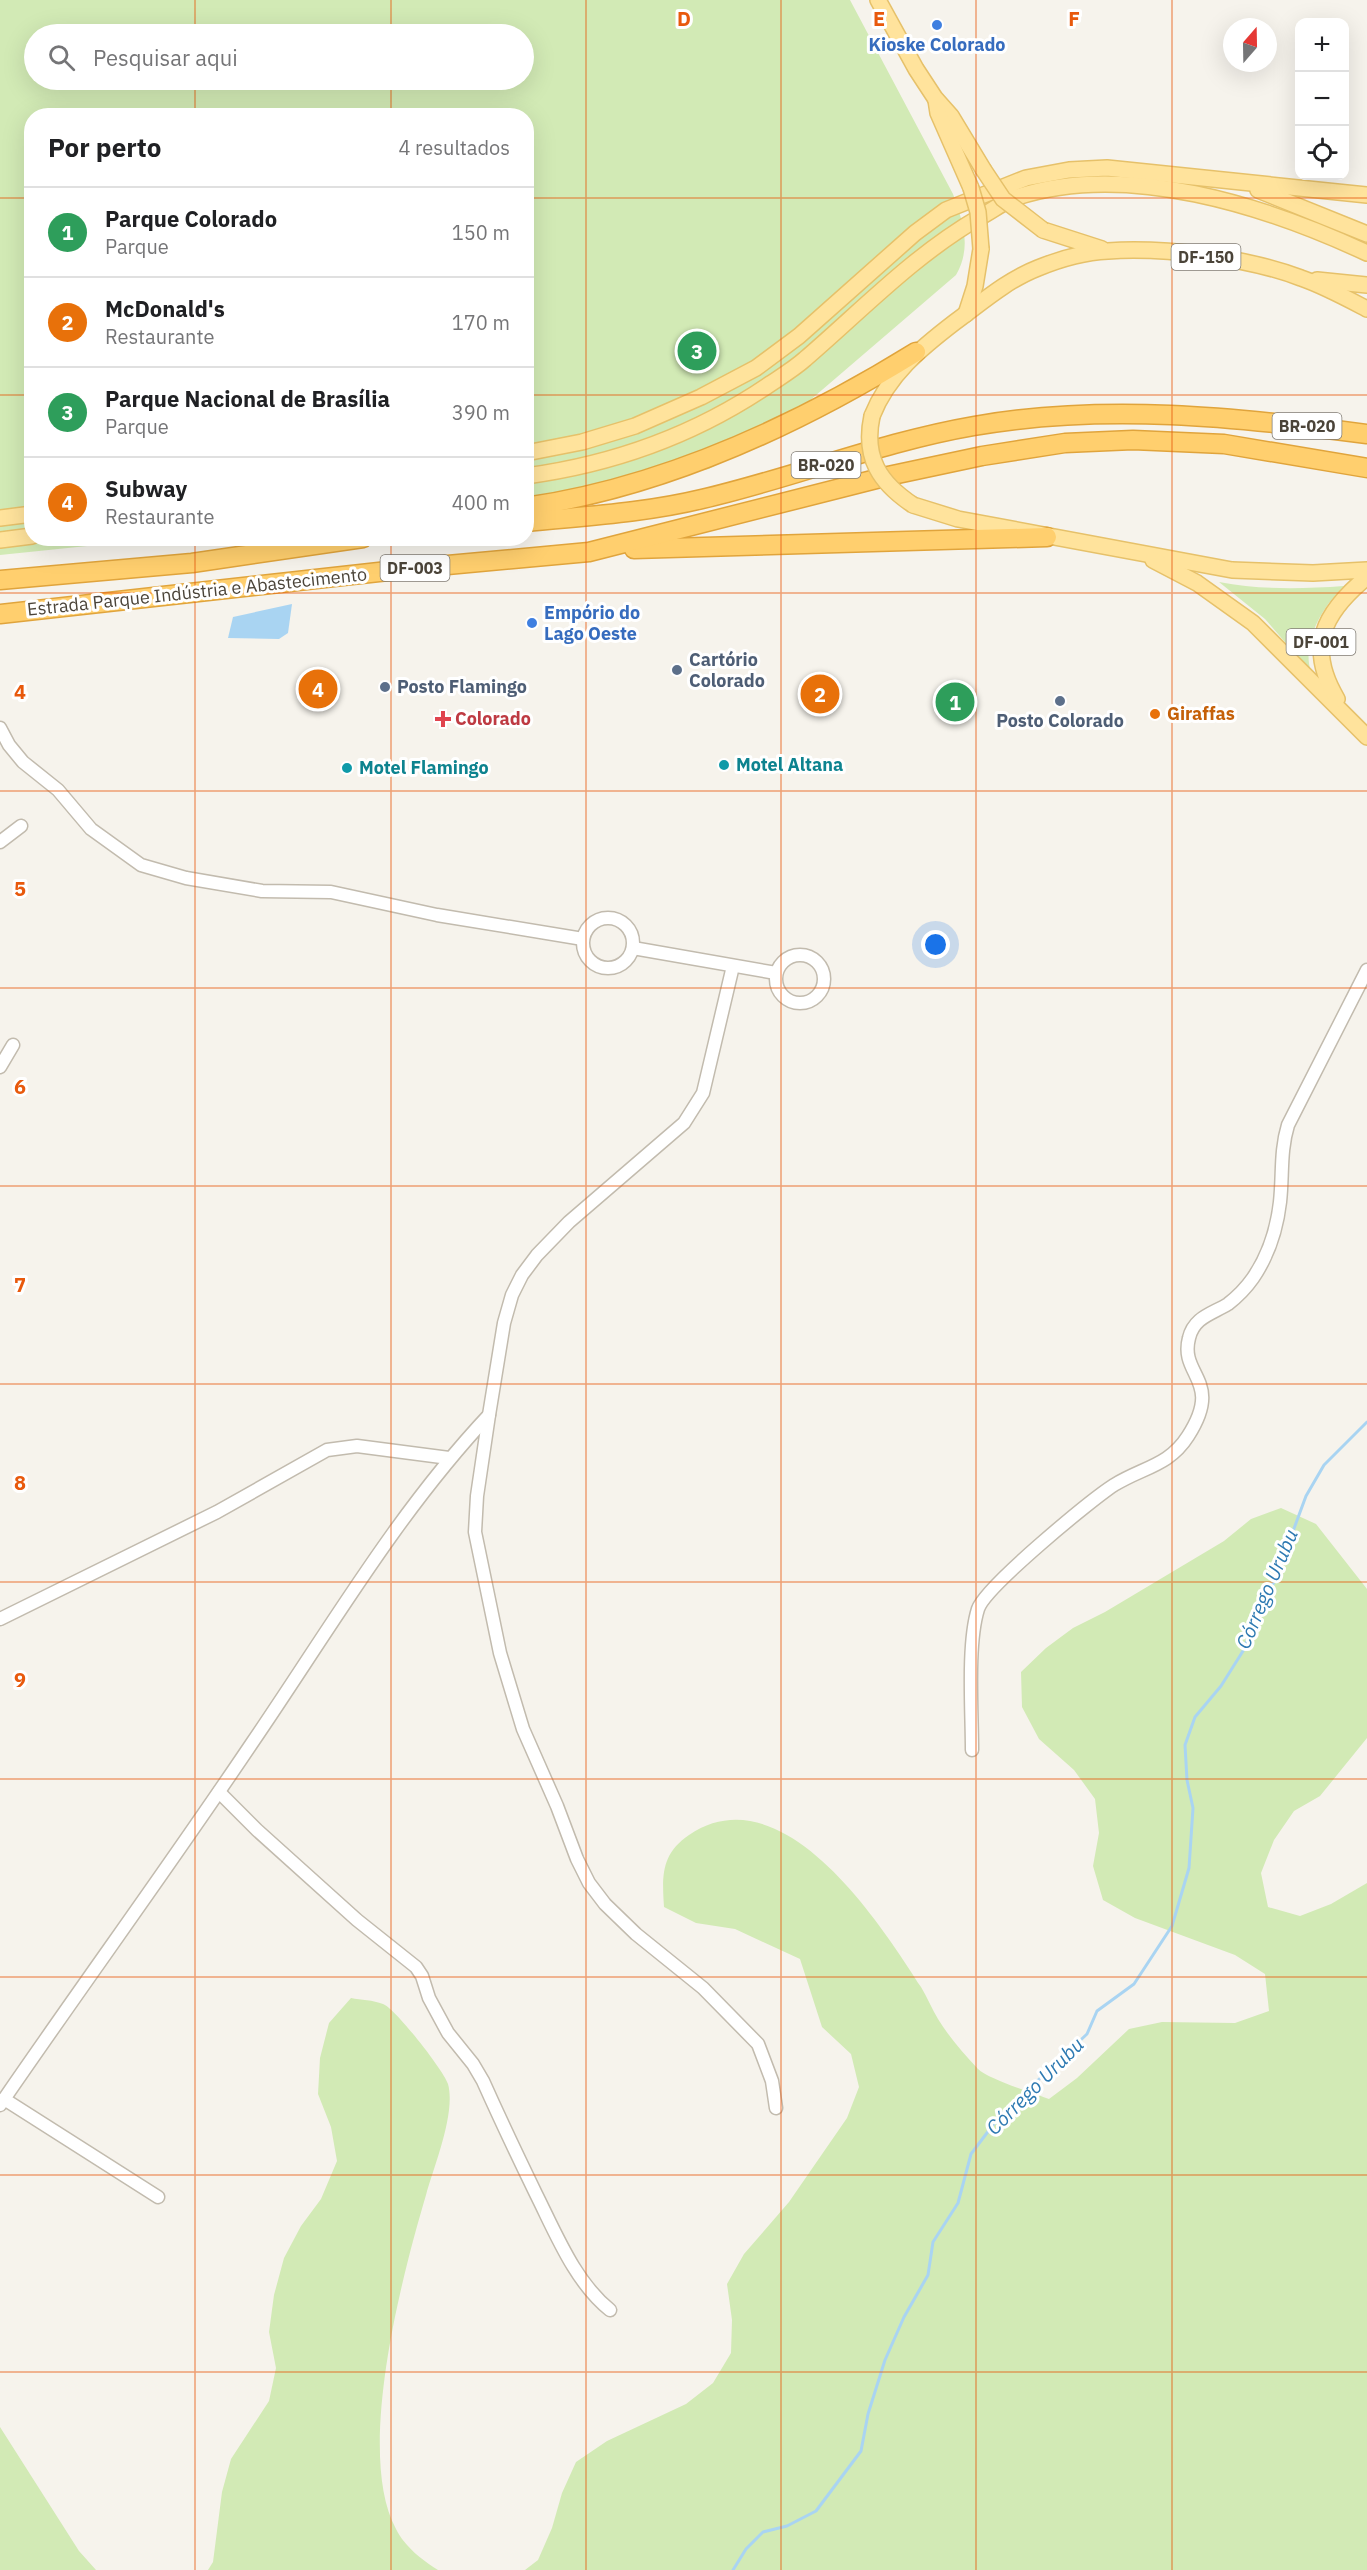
<!DOCTYPE html>
<html lang="pt">
<head>
<meta charset="utf-8">
<style>
  :root { --surface:#fff; --page:#f6f6f6; --text:#202124; --muted:#757577; --line:#e0e0e0; --accent:#7c3aed }
  body { margin:0; font-family:"IBM Plex Sans",sans-serif; background:var(--page); color:var(--text) }
  .controls { position:absolute; right:18px; top:18px; display:grid; overflow:hidden; border-radius:12px; box-shadow:0 6px 24px #0002 }
  .controls button { width:54px; height:54px; display:grid; place-items:center; padding:0; border:0; border-bottom:2px solid var(--line); background:var(--surface); color:var(--text); font:30px sans-serif }
  .compass { position:absolute; left:1223px; top:18px; width:54px; height:54px; border-radius:50%; background:var(--surface); box-shadow:0 6px 24px #0002; rotate:20deg }
  .you { position:absolute; left:936px; top:945px; width:21px; height:21px; margin:-15px; border:4px solid #fff; border-radius:50%; background:#1a73e8; box-shadow:0 0 0 9px #1a73e833 }
  .badge { display:grid; place-items:center; width:39px; height:39px; border-radius:50%; background:var(--accent); color:#fff; font-size:20px; font-weight:700 }
  .pin { position:absolute; translate:-50% -50%; border:3px solid #fff; box-shadow:0 2px 6px #0006 }
  .list { margin:0; padding:0; list-style:none }
  h2 { display:flex; justify-content:space-between; align-items:center; height:78px; margin:0; padding:0 24px; font-size:26px }
  h2 small { font-size:20px; font-weight:400; color:var(--muted) }
  .list li { display:grid; grid-template-columns:39px 1fr auto; gap:18px; align-items:center; box-sizing:border-box; height:90px; padding:0 24px; border-top:2px solid var(--line) }
  .list b { display:block; font-size:22px; white-space:nowrap }
  .list p { margin:0; font-size:20px; white-space:nowrap; color:var(--muted) }
  .list em { font-size:20px; font-style:normal; color:var(--muted) }
  .icon { flex:none; width:33px; height:33px; fill:none; stroke:currentColor; stroke-width:2; stroke-linecap:round; stroke-linejoin:round }
  .map { position:relative; flex:none; width:1367px; height:2570px; overflow:hidden }
  .search { position:absolute; background:var(--surface); box-shadow:0 6px 24px #0002; left:24px; top:24px; width:510px; height:66px; display:flex; align-items:center; gap:15px; box-sizing:border-box; padding:0 21px; border-radius:33px; color:var(--muted); font-size:22px }
  .panel { position:absolute; background:var(--surface); box-shadow:0 6px 24px #0002; left:24px; top:108px; width:510px; height:438px; border-radius:24px }
  .map>svg:first-child { display:block }
  .green { fill:#d2eab5; fill-rule:evenodd }
  .water { fill:#a9d4f2 }
  .lines { fill:none; stroke-linecap:round; stroke-linejoin:round }
  .stream { stroke:#a9d4f2; stroke-width:3 }
  .minor-casing { stroke:#c2bbae; stroke-width:15 }
  .major-casing { stroke:#e6c16a; stroke-width:18 }
  .highway-casing { stroke:#e0a43c; stroke-width:21 }
  .minor { stroke:#fff; stroke-width:12 }
  .major { stroke:#ffe39c; stroke-width:15 }
  .highway { stroke:#ffcf6e; stroke-width:18 }
  .major-bridge-casing { stroke:#e6c16a; stroke-width:18; stroke-linecap:butt }
  .major-bridge { stroke:#ffe39c; stroke-width:15 }
  .grid { fill:none; stroke:#e8590c; stroke-width:1.5; stroke-opacity:0.55 }
  .shop-dot { fill:#3f7fe0; stroke:#fff; stroke-width:2 }
  .service-dot { fill:#5c6f8a; stroke:#fff; stroke-width:2 }
  .food-dot { fill:#e8710a; stroke:#fff; stroke-width:2 }
  .health-dot { fill:#e0444e; stroke:#fff; stroke-width:2 }
  .culture-dot { fill:#0f9aa8; stroke:#fff; stroke-width:2 }
  .labels { text-anchor:middle; stroke-width:6; stroke-linejoin:round; paint-order:stroke }
  .shield { fill:#fff; stroke:#817c74; stroke-width:1.5 }
  .shield-label { font-size:16px; font-weight:bold; fill:#4b4439 }
  .shop-label { font-size:18px; font-weight:bold; fill:#366cbe; stroke:#fff }
  .street-label { font-size:18px; fill:#4b4439; stroke:#fff }
  .service-label { font-size:18px; font-weight:bold; fill:#4e5e75; stroke:#fff; text-anchor:start }
  .food-label { font-size:18px; font-weight:bold; fill:#c56008; stroke:#fff; text-anchor:start }
  .health-label { font-size:18px; font-weight:bold; fill:#be3a42; stroke:#fff; text-anchor:start }
  .culture-label { font-size:18px; font-weight:bold; fill:#0d838f; stroke:#fff; text-anchor:start }
  .water-label { font-size:20px; font-style:italic; fill:#2e7ab2; stroke:#fff }
  .grid-label { font-size:20px; text-anchor:middle; font-weight:bold; fill:#e8590c; stroke:#fff; stroke-width:6; stroke-linejoin:round; paint-order:stroke }
</style>
</head>
<body>
<div class="map">
<svg width="1367" height="2570" viewBox="0 0 1367 2570">
  <rect width="100%" height="100%" fill="#f6f3ec"/>
  <g class="green">
    <path d="M 0,0 L 850,0 L 953,194 C 963,222 972,247 956,275 L 780,426 L 709,469 L 591,493 L 527,500 L 526,116 L 32,116 L 32,538 L 155,539 L 0,555 ZM 34,34 L 524,34 L 524,80 L 34,80 Z"/>
    <path d="M 1219,582 C 1261,590 1301,589 1344,586 C 1323,606 1301,642 1311,672 L 1265,619 Z"/>
    <polygon points="948,685 970,688 964,719 940,716"/>
    <path d="M 1281,1508 L 1316,1524 L 1367,1589 L 1367,1738 L 1320,1796 L 1294,1811 L 1274,1840 L 1261,1873 L 1268,1907 L 1300,1916 L 1331,1904 L 1367,1883 L 1367,2570 L 525,2570 L 538,2560 L 552,2528 L 562,2493 L 576,2462 L 607,2441 L 686,2404 L 713,2383 L 731,2353 L 732,2320 L 727,2284 L 744,2254 L 789,2202 L 847,2118 L 859,2087 L 851,2054 L 822,2027 L 800,1959 L 735,1929 L 696,1923 L 664,1907 C 662,1876 661,1854 689,1835 C 782,1772 879,1921 921,1987 C 927,1997 932,2009 938,2019 C 949,2037 964,2054 978,2069 C 988,2079 1033,2093 1049,2099 L 1077,2078 L 1129,2029 L 1162,2022 L 1235,2023 L 1269,2011 L 1265,1974 L 1235,1955 L 1135,1918 L 1103,1900 L 1093,1866 L 1099,1833 L 1095,1799 L 1074,1770 L 1039,1739 L 1022,1707 L 1021,1672 L 1046,1648 L 1073,1628 L 1105,1612 L 1224,1541 L 1251,1519 Z"/>
    <path d="M 351,1998 C 361,2000 373,2000 383,2004 C 395,2008 444,2071 448,2084 C 456,2113 434,2166 426,2195 C 402,2276 355,2453 396,2529 C 405,2547 422,2560 438,2570 L 208,2570 L 213,2562 L 222,2492 L 231,2459 L 269,2401 L 276,2368 L 269,2332 L 274,2295 L 284,2258 L 301,2226 L 321,2199 L 337,2161 L 331,2127 L 318,2094 L 320,2058 L 329,2023 Z"/>
    <polygon points="0,2427 79,2551 96,2570 0,2570"/>
  </g>
  <polygon class="water" points="292,604 288,633 279,639 228,638 233,617"/>
  <g class="lines">
    <polyline class="stream" points="733,2570 746,2549 763,2532 787,2526 816,2511 861,2451 868,2414 885,2360 904,2317 928,2275 933,2242 958,2203 971,2154 999,2117 1087,2034 1097,2011 1134,1984 1172,1926 1189,1868 1193,1808 1187,1780 1185,1745 1195,1717 1221,1686 1243,1651 1256,1617 1275,1580 1306,1496 1324,1465 1367,1422"/>
    <g class="minor-casing">
      <g id="minor">
        <polyline points="0,728 9,745 23,762 58,790 91,829 141,865 186,878 262,891 331,892 437,915 583,939"/>
        <polyline points="0,842 21,826"/>
        <circle cx="608" cy="943" r="25"/>
        <polyline points="633,948 776,973"/>
        <circle cx="800" cy="979" r="24"/>
        <polyline points="733,966 703,1093 684,1123 569,1222 537,1255 522,1275 512,1295 504,1323 489,1415 477,1496 475,1532 500,1653 523,1729 557,1806 577,1859 589,1883 605,1904 636,1934 703,1988 758,2044 772,2081 776,2108"/>
        <polyline points="0,1067 13,1045"/>
        <polyline points="0,1619 217,1512 327,1450 357,1446 449,1458"/>
        <path d="M 972,1750 C 972,1711 967,1644 978,1609 C 985,1587 1091,1500 1114,1485 C 1143,1467 1169,1466 1188,1436 C 1224,1380 1179,1376 1189,1338 C 1194,1317 1212,1314 1228,1304 C 1237,1297 1246,1288 1253,1278 C 1268,1256 1277,1228 1280,1202 C 1283,1175 1280,1151 1288,1125 L 1367,970"/>
        <path d="M 219,1792 L 257,1830 L 357,1920 L 416,1967 L 422,1976 L 429,1998 L 448,2033 L 473,2064 L 483,2081 C 500,2119 518,2157 536,2194 C 556,2234 575,2282 610,2310"/>
        <polyline points="4,2099 158,2197"/>
        <path d="M 0,2105 C 83,1984 170,1865 252,1743 C 328,1632 396,1514 489,1415"/>
      </g>
    </g>
    <g class="major-casing">
      <g id="major">
        <polyline points="878,0 916,69 935,98 951,116 983,169"/>
        <polyline points="936,100 938,113 971,188"/>
        <polyline points="1258,190 1367,234"/>
        <polyline points="1043,230 1102,249"/>
        <polyline points="1317,280 1367,285"/>
        <polyline points="966,314 975,286 981,249"/>
        <path d="M 872,416 C 888,375 921,348 955,322 C 981,303 1007,280 1038,268 C 1060,259 1085,252 1108,251 C 1164,247 1249,258 1301,278 C 1324,286 1346,298 1367,309"/>
        <polyline points="526,453 582,442 635,426 701,397 756,368 799,336 915,233 946,210 1026,178 1069,170 1107,168 1367,195"/>
        <path d="M 526,476 C 615,464 697,434 770,384 C 782,376 795,368 805,359 C 862,310 914,255 980,217 C 992,211 1004,201 1017,197 C 1127,161 1266,206 1367,253"/>
        <polyline points="913,505 958,519 1232,570 1313,573 1367,570"/>
        <polyline points="0,518 32,514"/>
        <polyline points="0,540 32,536"/>
        <polyline points="1153,560 1197,583 1253,623 1367,737"/>
        <path d="M 1337,699 C 1306,647 1323,613 1367,577"/>
      </g>
    </g>
    <g class="highway-casing">
      <g id="highway">
        <path d="M 526,507 C 665,487 798,425 916,352"/>
        <path d="M 526,522 C 585,516 644,513 702,499 C 793,478 881,442 974,426 C 1104,403 1237,417 1367,434"/>
        <polyline points="634,549 1047,537"/>
        <polyline points="0,580 192,563 363,538"/>
        <polyline points="0,614 415,568 589,552 888,476 982,456 1065,443 1133,440 1224,444 1367,468"/>
      </g>
    </g>
    <use href="#minor" class="minor"/>
    <use href="#major" class="major"/>
    <use href="#highway" class="highway"/>
    <g class="major-bridge-casing">
      <g id="major-bridge">
        <polyline points="983,169 1003,199 1043,230"/>
        <polyline points="971,188 978,212 981,249"/>
        <path d="M 872,416 C 863,458 880,483 913,505"/>
      </g>
    </g>
    <use href="#major-bridge" class="major-bridge"/>
  </g>
  <path class="grid" d="M 195,0 L 195,34M 391,0 L 391,34M 586,0 L 586,2570M 781,0 L 781,2570M 976,0 L 976,2570M 1172,0 L 1172,2570M 195,80 L 195,116M 391,80 L 391,116M 0,198 L 32,198M 526,198 L 1367,198M 0,395 L 32,395M 526,395 L 1367,395M 195,538 L 195,2570M 391,538 L 391,2570M 0,593 L 1367,593M 0,791 L 1367,791M 0,988 L 1367,988M 0,1186 L 1367,1186M 0,1384 L 1367,1384M 0,1582 L 1367,1582M 0,1779 L 1367,1779M 0,1977 L 1367,1977M 0,2175 L 1367,2175M 0,2372 L 1367,2372"/>
  <g class="shop-dot">
    <circle cx="937" cy="25" r="6"/>
    <circle cx="532" cy="623" r="6"/>
  </g>
  <g class="service-dot">
    <circle cx="677" cy="670" r="6"/>
    <circle cx="385" cy="687" r="6"/>
    <circle cx="1060" cy="701" r="6"/>
  </g>
  <circle class="food-dot" cx="1155" cy="714" r="6"/>
  <path class="health-dot" d="M440 710h6v6h6v6h-6v6h-6v-6h-6v-6h6z"/>
  <g class="culture-dot">
    <circle cx="724" cy="765" r="6"/>
    <circle cx="347" cy="768" r="6"/>
  </g>
  <g class="labels">
    <g class="shield">
      <rect x="1171.5" y="244" width="69" height="26" rx="4.5"/>
      <rect x="1272.5" y="413" width="69" height="26" rx="4.5"/>
      <rect x="791.5" y="452" width="69" height="26" rx="4.5"/>
      <rect x="380.5" y="555" width="69" height="26" rx="4.5"/>
      <rect x="1286.5" y="629" width="69" height="26" rx="4.5"/>
    </g>
    <g class="shield-label">
      <text x="1206" y="263">DF-150</text>
      <text x="1307" y="432">BR-020</text>
      <text x="826" y="471">BR-020</text>
      <text x="415" y="574">DF-003</text>
      <text x="1321" y="648">DF-001</text>
    </g>
    <g class="shop-label">
      <text x="937" y="51">Kioske Colorado</text>
      <text x="544" y="619" text-anchor="start">Empório do<tspan x="544" dy="21">Lago Oeste</tspan></text>
    </g>
    <g class="street-label">
      <text transform="translate(197 592) rotate(-6)" y="6">Estrada Parque Indústria e Abastecimento</text>
    </g>
    <g class="service-label">
      <text x="689" y="666">Cartório<tspan x="689" dy="21">Colorado</tspan></text>
      <text x="397" y="693">Posto Flamingo</text>
      <text x="1060" y="727" text-anchor="middle">Posto Colorado</text>
    </g>
    <g class="food-label">
      <text x="1167" y="720">Giraffas</text>
    </g>
    <g class="health-label">
      <text x="455" y="725">Colorado</text>
    </g>
    <g class="culture-label">
      <text x="736" y="771">Motel Altana</text>
      <text x="359" y="774">Motel Flamingo</text>
    </g>
    <g class="water-label">
      <text transform="translate(1267 1589) rotate(-67)" y="7">Córrego Urubu</text>
      <text transform="translate(1035 2086) rotate(-45)" y="7">Córrego Urubu</text>
    </g>
  </g>
  <g class="grid-label">
    <text x="684" y="26">D</text>
    <text x="879" y="26">E</text>
    <text x="1074" y="26">F</text>
    <text x="20" y="699">4</text>
    <text x="20" y="896">5</text>
    <text x="20" y="1094">6</text>
    <text x="20" y="1292">7</text>
    <text x="20" y="1490">8</text>
    <text x="20" y="1687">9</text>
  </g>
</svg>
<div class="controls">
<button>+</button>
<button>−</button>
<button><svg class="icon" aria-label="locate" viewBox="0 0 24 24"><circle cx="12" cy="12" r="6"/><path d="M12 2v4M12 18v4M2 12h4M18 12h4"/></svg></button>
</div>
<svg class="compass" viewBox="-18 -18 36 36"><path d="M0-13l5 13h-10z" fill="#e53935"/><path d="M0 13l5-13h-10z" fill="#757577"/></svg>
<div class="you"></div>
<div class="pin badge" style="left:955px;top:702px;background:#2e9e5b">1</div>
<div class="pin badge" style="left:820px;top:694px;background:#e8710a">2</div>
<div class="pin badge" style="left:697px;top:351px;background:#2e9e5b">3</div>
<div class="pin badge" style="left:318px;top:689px;background:#e8710a">4</div>
<div class="search"><svg class="icon" aria-label="search" viewBox="0 0 24 24"><circle cx="10" cy="10" r="6"/><path d="M15 15l6 6"/></svg>Pesquisar aqui</div>
<section class="panel">
<h2>Por perto<small>4 resultados</small></h2>
<ul class="list">
<li><span class="badge" style="background:#2e9e5b">1</span><div><b>Parque Colorado</b><p>Parque</p></div><em>150 m</em></li>
<li><span class="badge" style="background:#e8710a">2</span><div><b>McDonald's</b><p>Restaurante</p></div><em>170 m</em></li>
<li><span class="badge" style="background:#2e9e5b">3</span><div><b>Parque Nacional de Brasília</b><p>Parque</p></div><em>390 m</em></li>
<li><span class="badge" style="background:#e8710a">4</span><div><b>Subway</b><p>Restaurante</p></div><em>400 m</em></li>
</ul>
</section>
</div>
</body>
</html>
